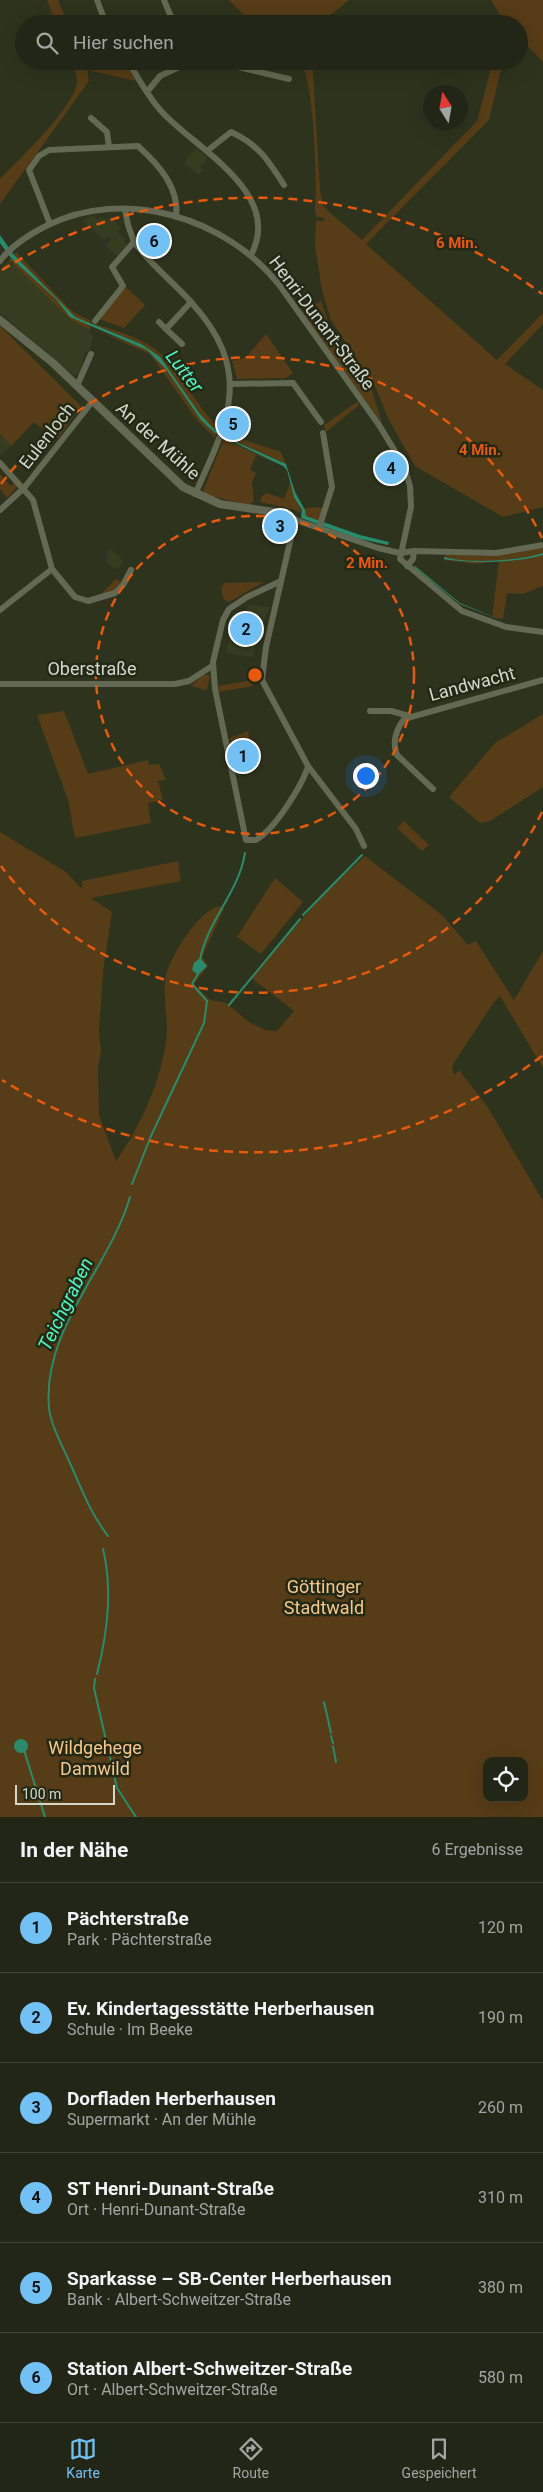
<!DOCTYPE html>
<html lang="de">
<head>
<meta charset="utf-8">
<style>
  :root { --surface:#222616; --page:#2e3223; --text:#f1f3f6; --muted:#a2a5a1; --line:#3f4335; --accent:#72c1f5 }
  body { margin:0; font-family:Roboto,sans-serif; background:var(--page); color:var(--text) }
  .controls { position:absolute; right:15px; bottom:15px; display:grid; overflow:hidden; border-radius:10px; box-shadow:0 5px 20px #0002 }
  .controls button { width:45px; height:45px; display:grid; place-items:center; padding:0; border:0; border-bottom:1px solid var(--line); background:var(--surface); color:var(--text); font:25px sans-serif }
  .compass { position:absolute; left:423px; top:85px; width:45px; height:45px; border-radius:50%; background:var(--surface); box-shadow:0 5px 20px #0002; rotate:349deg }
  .scale { position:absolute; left:15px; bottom:12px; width:100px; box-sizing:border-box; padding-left:5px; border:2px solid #d4d8cb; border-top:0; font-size:14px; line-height:18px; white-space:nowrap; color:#d4d8cb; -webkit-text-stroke:4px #242915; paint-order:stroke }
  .you { position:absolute; left:365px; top:775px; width:18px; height:18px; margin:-12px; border:4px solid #fff; border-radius:50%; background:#1a73e8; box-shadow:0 0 0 8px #1a73e833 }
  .badge { display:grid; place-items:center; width:32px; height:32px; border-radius:50%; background:var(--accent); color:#111; font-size:16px; font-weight:700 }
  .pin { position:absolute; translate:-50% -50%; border:2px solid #fff; box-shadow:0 1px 5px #0006 }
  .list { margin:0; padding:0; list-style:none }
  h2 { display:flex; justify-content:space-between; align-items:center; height:65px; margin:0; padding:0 20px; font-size:21px }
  h2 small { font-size:16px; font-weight:400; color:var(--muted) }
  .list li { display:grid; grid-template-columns:32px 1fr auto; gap:15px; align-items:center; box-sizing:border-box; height:90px; padding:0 20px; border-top:1px solid var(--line) }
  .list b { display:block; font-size:19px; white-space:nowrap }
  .list p { margin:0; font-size:16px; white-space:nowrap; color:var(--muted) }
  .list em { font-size:16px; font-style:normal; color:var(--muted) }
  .icon { flex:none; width:28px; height:28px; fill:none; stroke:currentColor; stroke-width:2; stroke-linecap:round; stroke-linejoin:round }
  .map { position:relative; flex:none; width:543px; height:1817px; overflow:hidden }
  .search { position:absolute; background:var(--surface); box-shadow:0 5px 20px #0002; left:15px; right:15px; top:15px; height:55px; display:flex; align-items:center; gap:12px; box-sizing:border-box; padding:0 18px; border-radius:28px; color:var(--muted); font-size:19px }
  .sheet { height:605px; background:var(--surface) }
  nav { display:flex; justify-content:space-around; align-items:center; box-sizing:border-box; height:70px; border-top:1px solid var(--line); background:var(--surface); font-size:14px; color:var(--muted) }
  nav a { display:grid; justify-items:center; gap:2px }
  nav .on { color:var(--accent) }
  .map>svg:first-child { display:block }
  .built { fill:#353c20 }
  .green { fill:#563c17; fill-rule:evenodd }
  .water { fill:#288c6c }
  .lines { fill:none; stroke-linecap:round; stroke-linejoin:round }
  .stream { stroke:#288c6c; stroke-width:2 }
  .minor { stroke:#636952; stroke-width:6 }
  .tertiary { stroke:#636952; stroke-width:8 }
  .ring { fill:none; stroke:#e8590c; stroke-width:2.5; stroke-dasharray:9 6 }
  .labels { text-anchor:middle; stroke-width:5; stroke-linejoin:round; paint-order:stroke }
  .street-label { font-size:18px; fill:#d4d8cb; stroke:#242915 }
  .park-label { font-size:18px; fill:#f7c78a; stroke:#242915 }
  .water-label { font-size:19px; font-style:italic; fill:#4cf8c2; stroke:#242915 }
  .centre { fill:#e8590c; stroke:#242915; stroke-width:2.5 }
  .ring-label { font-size:15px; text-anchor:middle; font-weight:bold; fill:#e8590c; stroke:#242915; stroke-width:5; stroke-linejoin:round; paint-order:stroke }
</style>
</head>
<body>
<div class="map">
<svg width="543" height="1817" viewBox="0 0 543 1817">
  <rect width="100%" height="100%" fill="#2e331e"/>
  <g class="built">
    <polygon points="196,148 208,158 200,167 203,170 198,175 184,163"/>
    <polygon points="93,216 98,219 101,216 106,220 110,216 121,228 117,232 125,239 124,241 128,244 117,256 105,245 111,239 107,236 104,240 83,221 86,218"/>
    <polygon points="154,237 168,249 160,259 147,245"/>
    <polygon points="9,260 72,321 90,330 89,333 93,336 90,351 85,353 80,374 73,375 0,313 0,270"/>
    <polygon points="0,434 11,446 0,456"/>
    <polygon points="110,548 124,561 117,570 105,561 108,557 106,554"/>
    <polygon points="248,605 270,607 258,637 253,657 226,653 232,625 247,609"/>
  </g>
  <g class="green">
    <polygon points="47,0 58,0 68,24 56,24"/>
    <polygon points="229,0 349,0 319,24 253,24"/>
    <polygon points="491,0 543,0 543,62 519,37 519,24 502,24 500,15"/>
    <path d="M 71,61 L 124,61 L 136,81 L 87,70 L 89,81 L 0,204 L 0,179 C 18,161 74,107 77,83 C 78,76 73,68 71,61 Z"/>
    <path d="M 295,61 L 308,61 L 313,72 L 320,190 L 323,205 L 328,211 L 362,240 L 477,121 L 493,61 L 503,61 L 489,120 L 366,244 L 497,360 L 543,313 L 543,324 L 505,364 L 543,390 L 543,507 L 503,517 L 415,466 L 389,420 L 375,386 L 331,320 L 322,290 L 315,245 L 316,221 L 324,221 L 325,218 L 317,217 C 313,209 316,199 316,190 C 315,157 314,92 302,63 L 297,64 Z"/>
    <polygon points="16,252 72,311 91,321 90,330 72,321 9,260"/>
    <polygon points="127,288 145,305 124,328 99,319 121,291"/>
    <polygon points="321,301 329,324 372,391 382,423 301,312"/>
    <path d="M 95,324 C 118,331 143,338 161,354 C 183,373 194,405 218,426 L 215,438 L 197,420 L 150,354 L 93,329 L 139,346 L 141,344 L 94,326 Z"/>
    <polygon points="0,326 81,406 58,438 53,437 34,422 11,446 0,434"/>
    <polygon points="266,334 293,373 286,378 237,379 232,361 246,357"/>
    <polygon points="357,402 359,405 326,432 324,425"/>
    <polygon points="226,434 281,452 286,464 225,437"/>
    <polygon points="224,439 283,466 256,455 250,470 256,473 252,482 254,501 249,505 206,495 203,491"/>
    <polygon points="0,474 11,486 15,482 17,487 7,498 0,489"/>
    <polygon points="290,483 302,513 292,509 260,502 262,496 267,493 284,499"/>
    <polygon points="316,507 324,509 320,521 306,516 304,509"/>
    <polygon points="543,548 543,586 522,594 507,593 503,619 492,617 499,561 477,564 444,560 446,554 490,556"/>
    <polygon points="116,579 122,583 111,592 101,594"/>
    <polygon points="264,582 229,602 224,600 221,590 224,583"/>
    <polygon points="203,675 210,675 207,690 191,686"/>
    <polygon points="252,680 253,686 219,692 218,686"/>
    <polygon points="64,711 88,774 148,760 149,765 159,764 166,780 158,781 163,800 148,803 151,823 75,838 68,800 37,715"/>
    <polygon points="543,714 543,787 490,821 480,823 449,797 495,743"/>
    <polygon points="248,731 256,770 237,773 230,738"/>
    <polygon points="404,821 429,845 422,851 397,828"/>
    <path d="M 0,832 L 66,872 L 82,889 L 82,881 L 178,861 L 181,881 L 91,898 L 112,912 L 103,972 L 99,1031 L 101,1051 L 98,1068 L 99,1115 L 116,1161 C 141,1125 159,1086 166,1042 C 169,1021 163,1000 165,980 C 168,959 199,909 220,906 L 224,909 L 202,957 L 208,966 L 194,984 L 210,1000 L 226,1003 L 249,1022 L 265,1030 L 277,1031 L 294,1011 L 251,978 L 327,890 L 365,856 L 442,915 L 468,945 L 476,941 L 514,1000 L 543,951 L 543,1068 L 500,996 L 494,1002 L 452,1066 L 454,1075 L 459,1070 L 487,1106 L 543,1201 L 543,1817 L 0,1817 ZM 487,1761 L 524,1761 L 524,1798 L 487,1798 Z"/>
    <polygon points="275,878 303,902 261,954 237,937"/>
  </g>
  <g class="water">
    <polygon points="0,235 14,255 75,317 141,344 160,357 199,413 212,427 225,437 286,464 295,492 305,510 306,516 360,535 389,542 388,545 356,538 301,518 302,510 294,497 287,470 283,466 215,433 201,420 166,369 147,350 70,317 56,299 11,258 0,243"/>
    <path d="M 543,553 L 543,555 C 516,563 472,564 444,559 L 444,557 C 470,564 518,561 543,553 Z"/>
    <polygon points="415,566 460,603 503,621 460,604 414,567"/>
    <polygon points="200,958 207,966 198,975 192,970 194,963"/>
    <circle cx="21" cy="1746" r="7"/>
  </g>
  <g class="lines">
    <g class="stream">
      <polyline points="303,915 362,855"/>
      <path d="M 200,960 C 207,921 239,892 245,853"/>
      <polyline points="229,1005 300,919"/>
      <polyline points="132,1184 151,1136 204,1023 207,1001 192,984 198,974"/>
      <path d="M 108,1536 C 90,1513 81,1487 69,1461 C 62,1445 51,1426 49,1408 C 42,1329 109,1269 130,1197"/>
      <path d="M 97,1674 C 107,1635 113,1589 103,1549"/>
      <polyline points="95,1679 94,1688 117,1788 136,1817"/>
      <polyline points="324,1702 331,1733"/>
      <polyline points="331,1736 333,1743"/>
      <polyline points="333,1746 336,1762"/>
      <polyline points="24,1750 45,1817"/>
    </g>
    <g class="minor">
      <polyline points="97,0 106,24"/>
      <polyline points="164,0 174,24"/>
      <path d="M 128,61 C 138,78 148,97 162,112 C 196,149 284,193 251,255"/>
      <polyline points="213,61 289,79"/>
      <polyline points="147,92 160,76 192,61"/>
      <polyline points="91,118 107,132 109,147"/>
      <path d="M 207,151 L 231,132 C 259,145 268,160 284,185"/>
      <path d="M 125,210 L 128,225 L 134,242 C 150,264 173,282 191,302 C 254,371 229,420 195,494"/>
      <path d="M 50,224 L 29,170 L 39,156 L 49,150 L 138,146 C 158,164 180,188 176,217"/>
      <path d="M 0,261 C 12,245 28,235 46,226 C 125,186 227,218 280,286 L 379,425 L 404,466 L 410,486 L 411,507 L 400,559 L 462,611 L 506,627 L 543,632"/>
      <polyline points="95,321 123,286 112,267 134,242"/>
      <polyline points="159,322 166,329"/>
      <polyline points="182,344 166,329 191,302"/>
      <polyline points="231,384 293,383 321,422"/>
      <polyline points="77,386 91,354"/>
      <polyline points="0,463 33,500 52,569 0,610"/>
      <polyline points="0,510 24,488 92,402"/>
      <polyline points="319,528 332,487 323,433"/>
      <polyline points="407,566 413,559 414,551"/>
      <polyline points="52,569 75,597 88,601 115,593 123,585 131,570"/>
      <path d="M 281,581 L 247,597 L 229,609 L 223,620 L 213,662 L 215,689 L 246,840 L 256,840 C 275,829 301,787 308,767"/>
      <polyline points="0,684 175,684 189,681 212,666"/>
      <polyline points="370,711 391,711 409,716"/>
      <path d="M 433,789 L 397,755 C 392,743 396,730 404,719 L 543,680"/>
      <polyline points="364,846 356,829 308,766 262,680 266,647 295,520 378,548 400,553 414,551 496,553 543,545"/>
    </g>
    <polyline class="tertiary" points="0,320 53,363 183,487 220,504 274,512 295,520"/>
  </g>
  <g class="ring">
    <circle cx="255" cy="675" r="159"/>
    <path d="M542 812A318 318 0 0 1 1 866M1 484A318 318 0 0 1 542 538"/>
    <path d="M542 1056A477 477 0 0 1 2 1080M2 270A477 477 0 0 1 542 294"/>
  </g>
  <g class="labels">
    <g class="street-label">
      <text transform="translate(322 323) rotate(53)" y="6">Henri-Dunant-Straße</text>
      <text transform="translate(47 436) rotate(-52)" y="6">Eulenloch</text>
      <text transform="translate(158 441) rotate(42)" y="6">An der Mühle</text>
      <text x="92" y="675">Oberstraße</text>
      <text transform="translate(472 684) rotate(-15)" y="6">Landwacht</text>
    </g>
    <g class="park-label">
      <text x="324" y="1593">Göttinger<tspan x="324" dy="21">Stadtwald</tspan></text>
      <text x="95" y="1754">Wildgehege<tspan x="95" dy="21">Damwild</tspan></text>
    </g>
    <g class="water-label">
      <text transform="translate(185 371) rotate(52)" y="7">Lutter</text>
      <text transform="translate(65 1304) rotate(-64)" y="7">Teichgraben</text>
    </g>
  </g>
  <circle cx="255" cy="675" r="8" class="centre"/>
  <g class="ring-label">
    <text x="457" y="248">6 Min.</text>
    <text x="480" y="455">4 Min.</text>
    <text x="367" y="568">2 Min.</text>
  </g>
</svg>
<div class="controls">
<button><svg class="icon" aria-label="locate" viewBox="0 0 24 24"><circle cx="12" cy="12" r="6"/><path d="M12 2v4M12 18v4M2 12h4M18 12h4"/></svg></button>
</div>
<svg class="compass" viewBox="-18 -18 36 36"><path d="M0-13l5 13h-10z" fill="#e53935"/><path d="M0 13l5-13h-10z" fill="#a2a5a1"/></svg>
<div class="scale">100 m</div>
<div class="you"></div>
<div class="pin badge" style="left:243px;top:756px">1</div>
<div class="pin badge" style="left:246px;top:629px">2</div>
<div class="pin badge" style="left:280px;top:526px">3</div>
<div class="pin badge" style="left:391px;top:468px">4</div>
<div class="pin badge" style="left:233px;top:424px">5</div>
<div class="pin badge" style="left:154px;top:241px">6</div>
<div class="search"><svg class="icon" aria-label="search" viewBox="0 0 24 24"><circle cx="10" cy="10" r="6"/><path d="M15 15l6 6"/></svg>Hier suchen</div>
</div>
<section class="sheet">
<h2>In der Nähe<small>6 Ergebnisse</small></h2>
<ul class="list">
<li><span class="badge">1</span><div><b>Pächterstraße</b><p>Park · Pächterstraße</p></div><em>120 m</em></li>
<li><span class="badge">2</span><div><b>Ev. Kindertagesstätte Herberhausen</b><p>Schule · Im Beeke</p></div><em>190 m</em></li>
<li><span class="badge">3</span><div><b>Dorfladen Herberhausen</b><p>Supermarkt · An der Mühle</p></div><em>260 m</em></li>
<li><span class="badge">4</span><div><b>ST Henri-Dunant-Straße</b><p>Ort · Henri-Dunant-Straße</p></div><em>310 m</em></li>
<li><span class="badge">5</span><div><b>Sparkasse – SB-Center Herberhausen</b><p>Bank · Albert-Schweitzer-Straße</p></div><em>380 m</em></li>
<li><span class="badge">6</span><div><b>Station Albert-Schweitzer-Straße</b><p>Ort · Albert-Schweitzer-Straße</p></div><em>580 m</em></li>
</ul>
</section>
<nav>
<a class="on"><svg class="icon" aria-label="map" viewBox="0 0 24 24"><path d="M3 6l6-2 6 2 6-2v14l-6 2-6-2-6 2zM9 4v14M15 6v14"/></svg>Karte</a>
<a><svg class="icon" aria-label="directions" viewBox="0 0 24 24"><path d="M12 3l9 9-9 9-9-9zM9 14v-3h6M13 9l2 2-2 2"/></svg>Route</a>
<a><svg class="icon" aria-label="saved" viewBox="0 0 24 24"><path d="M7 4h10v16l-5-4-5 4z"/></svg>Gespeichert</a>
</nav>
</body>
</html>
